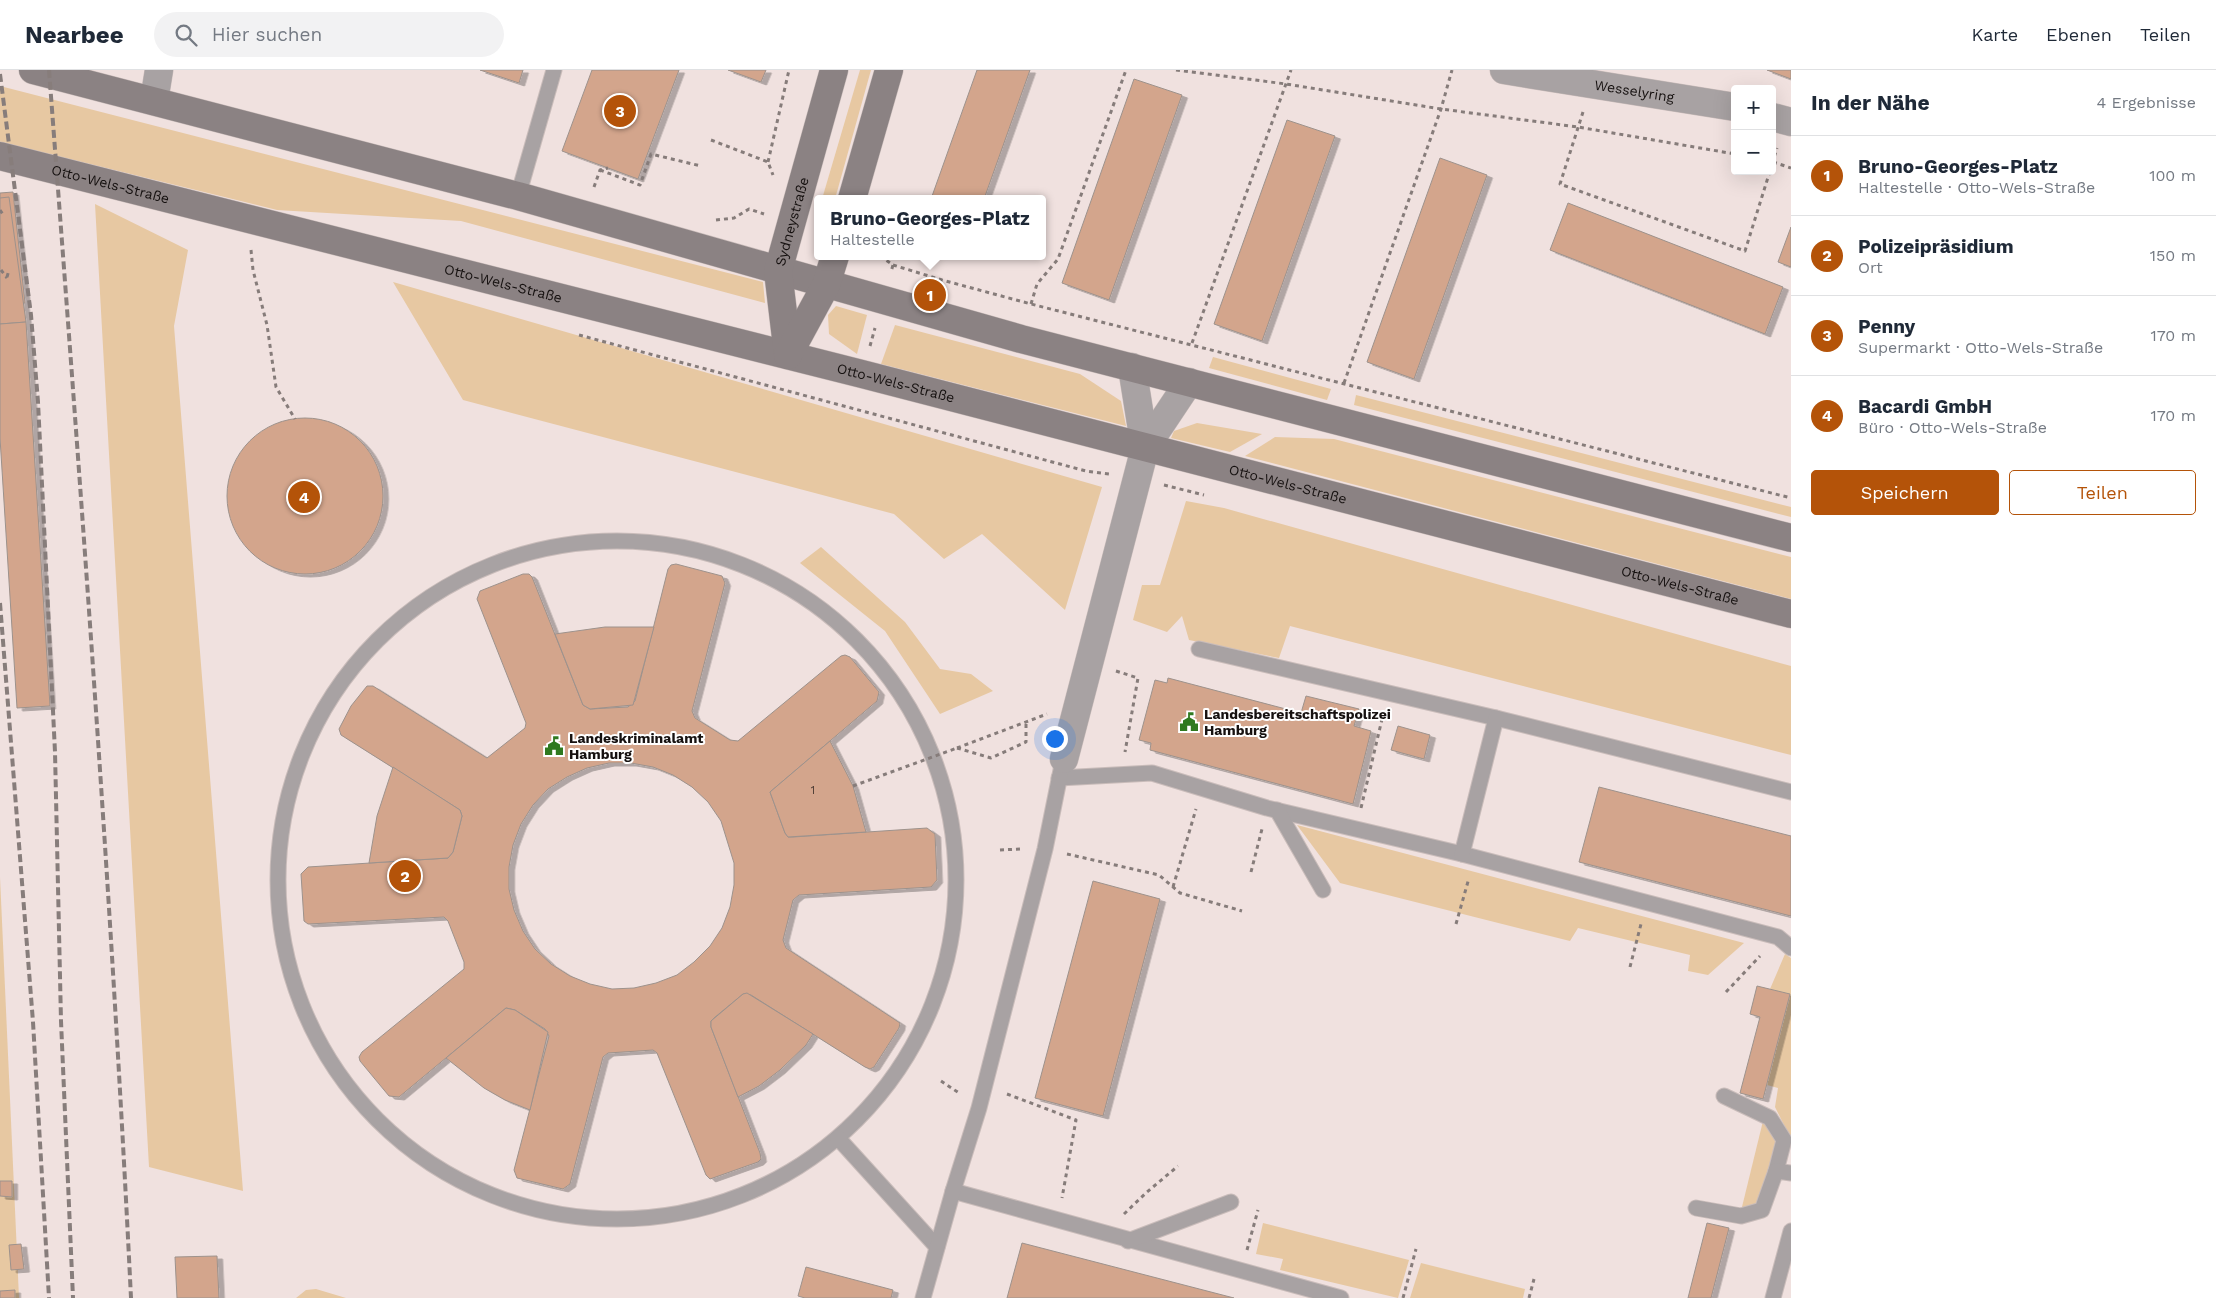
<!DOCTYPE html>
<html lang="de">
<head>
<meta charset="utf-8">
<style>
  :root { --surface:#fff; --page:#f2f2f3; --text:#1f2937; --muted:#747a83; --line:#e0e1e3; --accent:#b45309 }
  body { margin:0; font-family:"Work Sans",sans-serif; background:var(--page); color:var(--text) }
  .controls { position:absolute; right:15px; top:15px; display:grid; overflow:hidden; border-radius:5px; box-shadow:0 5px 20px #0002 }
  .controls button { width:45px; height:45px; display:grid; place-items:center; padding:0; border:0; border-bottom:1px solid var(--line); background:var(--surface); color:var(--text); font:25px sans-serif }
  .you { position:absolute; left:1054px; top:668px; width:18px; height:18px; margin:-12px; border:4px solid #fff; border-radius:50%; background:#1a73e8; box-shadow:0 0 0 8px #1a73e833 }
  .badge { display:grid; place-items:center; width:32px; height:32px; border-radius:50%; background:var(--accent); color:#fff; font-size:16px; font-weight:700 }
  .pin { position:absolute; translate:-50% -50%; border:2px solid #fff; box-shadow:0 1px 5px #0006 }
  .popup { position:absolute; left:814px; top:125px; width:232px; height:65px; box-sizing:border-box; display:grid; place-content:center; border-radius:5px; background:var(--surface); filter:drop-shadow(0 1px 4px #0005); font-size:16px; white-space:nowrap; color:var(--muted) }
  .popup b { font-size:19px; color:var(--text) }
  .popup::after { content:''; position:absolute; left:50%; top:100%; margin-left:-10px; border:10px solid transparent; border-top-color:var(--surface) }
  .list { margin:0; padding:0; list-style:none }
  h2 { display:flex; justify-content:space-between; align-items:center; height:65px; margin:0; padding:0 20px; font-size:21px }
  h2 small { font-size:16px; font-weight:400; color:var(--muted) }
  .list li { display:grid; grid-template-columns:32px 1fr auto; gap:15px; align-items:center; box-sizing:border-box; height:80px; padding:0 20px; border-top:1px solid var(--line) }
  .list b { display:block; font-size:19px; white-space:nowrap }
  .list p { margin:0; font-size:16px; white-space:nowrap; color:var(--muted) }
  .list em { font-size:16px; font-style:normal; color:var(--muted) }
  .actions { display:flex; gap:10px; padding:15px 20px }
  .actions a { flex:1; padding:11px 0; border:1px solid var(--accent); border-radius:5px; text-align:center; font-size:18px; color:var(--accent) }
  .actions .main { background:var(--accent); color:#fff }
  .icon { flex:none; width:28px; height:28px; fill:none; stroke:currentColor; stroke-width:2; stroke-linecap:round; stroke-linejoin:round }
  .map { position:relative; flex:none; width:1791px; height:1228px; overflow:hidden }
  header { display:flex; align-items:center; gap:30px; box-sizing:border-box; height:70px; padding:0 25px; background:var(--surface); border-bottom:1px solid var(--line) }
  header strong { font-size:24px }
  nav { display:flex; gap:28px; margin-inline-start:auto; font-size:18px }
  .search { width:350px; height:45px; background:var(--page); display:flex; align-items:center; gap:12px; box-sizing:border-box; padding:0 18px; border-radius:28px; color:var(--muted); font-size:19px }
  main { display:flex }
  aside { flex:1; background:var(--surface) }
  .map>svg:first-child { display:block }
  .green { fill:#e7c8a2 }
  .building { fill:#d3a58c; stroke:#9d928c; fill-rule:evenodd; filter:url(#shadow) }
  .lines { fill:none; stroke-linecap:round; stroke-linejoin:round }
  .lane-casing { stroke:#c9bcba; stroke-width:17 }
  .street-casing { stroke:#c9bcba; stroke-width:29 }
  .secondary-casing { stroke:#c9bcba; stroke-width:29 }
  .path { stroke:#867c7a; stroke-width:3; stroke-dasharray:4 4; stroke-linecap:butt }
  .lane { stroke:#a8a2a3; stroke-width:15 }
  .street { stroke:#a8a2a3; stroke-width:28 }
  .secondary { stroke:#8b8283; stroke-width:28 }
  .rail { stroke:#877d7b; stroke-width:4; stroke-dasharray:8 4; stroke-linecap:butt }
  .path-bridge { stroke:#867c7a; stroke-width:3; stroke-dasharray:4 4; stroke-linecap:butt }
  .labels { text-anchor:middle; stroke-width:4; stroke-linejoin:round; paint-order:stroke }
  .number-label { font-size:11px; fill:#45362f }
  .street-label { font-size:14px; fill:#161110; stroke:#fff }
  .poi-label { font-size:14px; font-weight:bold; fill:#161110; stroke:#fff; text-anchor:start }
</style>
</head>
<body>
<header>
<strong>Nearbee</strong>
<div class="search"><svg class="icon" aria-label="search" viewBox="0 0 24 24"><circle cx="10" cy="10" r="6"/><path d="M15 15l6 6"/></svg>Hier suchen</div>
<nav><a>Karte</a><a>Ebenen</a><a>Teilen</a></nav>
</header>
<main>
<div class="map">
<svg width="1791" height="1228" viewBox="0 0 1791 1228">
  <defs>
    <filter id="shadow"><feDropShadow dx="5.5" dy="3" stdDeviation="0" flood-color="#0004"/></filter>
  </defs>
  <rect width="100%" height="100%" fill="#f0e1df"/>
  <g class="green">
    <polygon points="860,0 871,0 835,129 822,129"/>
    <polygon points="0,16 763,212 765,233 461,151 277,140 0,72"/>
    <polygon points="95,134 188,180 174,256 243,1121 149,1097"/>
    <polygon points="393,212 1102,417 1065,540 982,464 944,489 894,444 463,330"/>
    <polygon points="836,236 867,245 857,284 829,264 828,245"/>
    <polygon points="895,255 1080,304 1121,331 1126,356 881,294"/>
    <polygon points="1213,287 1331,319 1327,330 1209,298"/>
    <polygon points="1356,325 1791,437 1791,447 1354,335"/>
    <polygon points="1197,353 1262,364 1230,382 1171,368 1174,361"/>
    <polygon points="1275,367 1334,369 1791,487 1791,529 1245,386"/>
    <polygon points="1186,431 1224,438 1791,596 1791,685 1290,556 1279,588 1189,570 1182,546 1167,562 1133,550 1142,515 1160,515"/>
    <polygon points="821,477 905,552 940,599 971,604 993,621 940,644 885,561 800,493"/>
    <polygon points="1297,755 1744,873 1708,905 1688,901 1690,885 1578,858 1570,871 1340,813"/>
    <polygon points="0,807 19,1228 0,1228"/>
    <polygon points="1785,884 1791,888 1791,1069 1775,1037 1778,1018 1767,1015 1790,925 1770,919"/>
    <polygon points="1763,1051 1777,1070 1758,1133 1741,1141"/>
    <polygon points="1263,1153 1409,1190 1398,1228 1280,1200 1283,1189 1256,1184"/>
    <polygon points="1421,1193 1525,1219 1523,1228 1410,1228"/>
    <polygon points="316,1219 346,1228 296,1228 306,1220"/>
  </g>
  <g class="building">
    <polygon points="480,0 523,0 519,13"/>
    <polygon points="592,0 679,0 638,109 562,81"/>
    <polygon points="728,0 766,0 761,12"/>
    <polygon points="977,0 1030,0 984,129 931,129"/>
    <polygon points="1767,0 1791,0 1791,9"/>
    <polygon points="1134,9 1182,25 1109,230 1062,213"/>
    <polygon points="1287,50 1335,66 1262,271 1214,254"/>
    <polygon points="1440,88 1487,105 1414,309 1367,292"/>
    <polygon points="13,122 25,233 0,235 0,123"/>
    <polygon points="9,127 26,252 0,254 0,128"/>
    <polygon points="1568,133 1783,217 1765,264 1550,180"/>
    <polygon points="1791,157 1791,197 1778,192"/>
    <polygon points="26,252 50,636 17,638 0,368 0,254"/>
    <circle cx="305" cy="426" r="78"/>
    <path d="M 676,494 L 722,506 L 725,513 L 692,641 L 695,648 L 730,670 L 738,671 L 841,586 L 845,585 L 850,587 L 879,622 L 877,631 L 770,722 L 785,763 L 788,767 L 793,767 L 927,758 L 935,764 L 937,810 L 931,817 L 799,825 L 793,830 L 783,870 L 786,878 L 900,953 L 899,958 L 874,997 L 870,999 L 865,997 L 751,925 L 743,924 L 714,948 L 711,951 L 711,957 L 760,1083 L 761,1089 L 758,1092 L 710,1109 L 706,1105 L 657,983 L 653,980 L 608,983 L 603,987 L 570,1114 L 563,1119 L 517,1108 L 514,1100 L 549,966 L 545,959 L 515,940 L 506,938 L 399,1027 L 389,1026 L 360,991 L 359,987 L 362,982 L 464,899 L 464,892 L 448,851 L 444,847 L 308,854 L 304,851 L 301,804 L 308,797 L 448,788 L 453,782 L 462,746 L 460,740 L 341,665 L 339,659 L 351,636 L 367,616 L 373,616 L 487,688 L 525,658 L 526,653 L 477,529 L 480,521 L 523,504 L 529,504 L 532,507 L 583,635 L 590,639 L 628,637 L 635,631 L 668,499 L 671,495 ZM 609,693 L 631,693 L 653,697 L 673,705 L 692,717 L 708,732 L 721,751 L 734,793 L 734,815 L 730,837 L 722,858 L 710,876 L 694,892 L 677,905 L 656,913 L 634,918 L 612,919 L 590,914 L 570,906 L 551,894 L 535,879 L 523,861 L 514,840 L 509,819 L 509,797 L 513,775 L 521,754 L 533,735 L 548,719 L 567,707 L 587,698 Z"/>
    <polygon points="605,557 654,557 633,635 590,639 583,635 555,564"/>
    <polygon points="1168,608 1301,643 1306,626 1359,639 1354,656 1371,661 1353,734 1150,680 1151,673 1139,670 1155,610 1167,613"/>
    <polygon points="1398,656 1430,665 1424,689 1391,680"/>
    <polygon points="830,671 853,716 866,762 788,767 785,763 770,722"/>
    <polygon points="393,697 460,740 462,746 453,782 448,788 369,793 377,746"/>
    <polygon points="1599,717 1791,766 1791,846 1579,792"/>
    <polygon points="1093,811 1160,829 1103,1046 1035,1028"/>
    <polygon points="1757,916 1790,924 1763,1029 1740,1023 1760,947 1750,944"/>
    <polygon points="747,923 813,964 806,975 780,1000 759,1016 738,1027 711,957 711,951 743,924"/>
    <polygon points="506,938 515,940 548,962 530,1040 505,1030 484,1018 446,988"/>
    <polygon points="0,1111 12,1111 12,1127 0,1126"/>
    <polygon points="1707,1153 1729,1158 1711,1228 1688,1228"/>
    <polygon points="1022,1173 1234,1228 1007,1228"/>
    <polygon points="21,1174 24,1199 11,1200 9,1175"/>
    <polygon points="217,1186 219,1228 177,1228 175,1187"/>
    <polygon points="806,1197 893,1220 891,1228 805,1228 798,1226"/>
    <polygon points="15,1220 15,1228 0,1228 0,1221"/>
  </g>
  <g class="lines">
    <g class="lane-casing">
      <g id="lane">
        <polyline points="518,126 554,0"/>
        <circle cx="617" cy="810" r="339"/>
        <polyline points="1199,579 1496,648 1791,722"/>
        <polyline points="1059,708 1152,703 1267,738 1462,784 1778,867 1791,878"/>
        <polyline points="1277,740 1323,820"/>
        <polyline points="1462,784 1496,648"/>
        <polyline points="1724,1026 1770,1048 1784,1070 1776,1101"/>
        <polyline points="838,1068 937,1177"/>
        <polyline points="953,1121 1341,1228"/>
        <polyline points="1696,1138 1741,1146 1762,1140 1776,1101 1791,1103"/>
        <polyline points="1128,1171 1231,1132"/>
        <polyline points="923,1228 953,1121 979,1038 1045,779 1061,700"/>
        <polyline points="1773,1228 1791,1161"/>
      </g>
    </g>
    <g class="street-casing">
      <g id="street">
        <path id="s1" d="M 1504,0 L 1735,37"/>
        <polyline points="154,31 159,0"/>
        <polyline points="1772,47 1791,52"/>
        <polyline points="1132,297 1145,378"/>
        <polyline points="1064,689 1145,378 1189,312"/>
      </g>
    </g>
    <g class="secondary-casing">
      <g id="secondary">
        <polyline points="33,0 518,126 1021,269 1791,468"/>
        <path id="s2" d="M 0,86 L 862,304 L 1791,544"/>
        <polyline points="852,129 889,0"/>
        <path id="s3" d="M 788,285 L 778,201 L 834,0"/>
        <polyline points="788,285 826,215 835,186"/>
      </g>
    </g>
    <g class="path">
      <polyline points="1176,0 1286,14 1441,39 1578,57 1735,84"/>
      <polyline points="1583,42 1560,114 1745,181 1770,101"/>
      <polyline points="711,70 768,92 773,105"/>
      <polyline points="768,92 789,0"/>
      <polyline points="1773,92 1791,98"/>
      <polyline points="1772,94 1777,78"/>
      <polyline points="600,100 640,115 651,84 701,96"/>
      <polyline points="594,117 600,100 608,98"/>
      <polyline points="0,140 4,146"/>
      <polyline points="716,150 734,148 749,139 764,144"/>
      <polyline points="251,180 253,200 267,255 276,317 295,349"/>
      <polyline points="880,186 893,195 891,202"/>
      <polyline points="893,195 942,210 1031,234 1791,428"/>
      <polyline points="1,200 7,208"/>
      <polyline points="7,207 9,200"/>
      <polyline points="1031,234 1037,214 1058,189 1126,0"/>
      <polyline points="579,265 1086,401 1109,404"/>
      <polyline points="1192,273 1291,0"/>
      <polyline points="870,276 875,258"/>
      <polyline points="1344,313 1441,39 1452,0"/>
      <polyline points="1164,415 1204,425"/>
      <polyline points="1116,601 1138,608 1125,682"/>
      <polyline points="957,678 1047,644"/>
      <polyline points="957,678 991,688 1026,672 1026,652"/>
      <polyline points="1361,738 1383,645"/>
      <polyline points="1000,780 1021,779"/>
      <polyline points="1067,784 1159,805 1180,823 1242,841"/>
      <polyline points="1251,802 1262,759"/>
      <polyline points="1173,817 1196,739"/>
      <polyline points="1456,854 1469,808"/>
      <polyline points="1630,897 1641,854"/>
      <polyline points="1726,922 1760,886"/>
      <polyline points="941,1011 959,1023"/>
      <polyline points="1007,1024 1076,1050 1062,1128"/>
      <polyline points="1124,1144 1147,1122 1178,1096"/>
      <polyline points="1247,1180 1258,1140"/>
      <polyline points="1403,1228 1416,1179"/>
      <polyline points="1529,1228 1534,1209"/>
    </g>
    <use href="#lane" class="lane"/>
    <use href="#street" class="street"/>
    <use href="#secondary" class="secondary"/>
    <g class="rail">
      <path d="M 49,0 C 80,409 111,818 131,1228"/>
      <polyline points="0,4 31,245 38,332 55,682 61,951 73,1228"/>
      <polyline points="0,533 33,952 49,1228"/>
    </g>
    <polyline class="path-bridge" points="853,716 957,678"/>
  </g>
  <defs>
    <g id="civic-bare" transform="scale(1.5)"><path d="M-.6-6.5H3V-4.5H.6V-3L4-1V1h2V6H-6V1h2V-1L-.6-3ZM-1.2 2.5V6h2.4V2.5Z" fill="#2f791f" stroke="#fff" stroke-width="2.5" paint-order="stroke"/></g>
  </defs>
  <g fill-rule="evenodd">
    <use href="#civic-bare" x="1189" y="652"/>
    <use href="#civic-bare" x="554" y="676"/>
  </g>
  <g class="labels">
    <g class="number-label">
      <text x="813" y="724">1</text>
    </g>
    <g class="street-label">
      <text dy="5" stroke="none"><textPath href="#s1" startOffset="132">Wesselyring</textPath></text>
      <text dy="5" stroke="none"><textPath href="#s2" startOffset="114">Otto-Wels-Straße</textPath></text>
      <text dy="5" stroke="none"><textPath href="#s3" startOffset="136">Sydneystraße</textPath></text>
      <text dy="5" stroke="none"><textPath href="#s2" startOffset="519">Otto-Wels-Straße</textPath></text>
      <text dy="5" stroke="none"><textPath href="#s2" startOffset="924">Otto-Wels-Straße</textPath></text>
      <text dy="5" stroke="none"><textPath href="#s2" startOffset="1329">Otto-Wels-Straße</textPath></text>
      <text dy="5" stroke="none"><textPath href="#s2" startOffset="1734">Otto-Wels-Straße</textPath></text>
    </g>
    <g class="poi-label">
      <text x="1204" y="649">Landesbereitschaftspolizei<tspan x="1204" dy="16">Hamburg</tspan></text>
      <text x="569" y="673">Landeskriminalamt<tspan x="569" dy="16">Hamburg</tspan></text>
    </g>
  </g>
</svg>
<div class="controls">
<button>+</button>
<button>−</button>
</div>
<div class="you"></div>
<div class="pin badge" style="left:930px;top:225px">1</div>
<div class="popup"><b>Bruno-Georges-Platz</b>Haltestelle</div>
<div class="pin badge" style="left:405px;top:806px">2</div>
<div class="pin badge" style="left:620px;top:41px">3</div>
<div class="pin badge" style="left:304px;top:427px">4</div>
</div>
<aside>
<h2>In der Nähe<small>4 Ergebnisse</small></h2>
<ul class="list">
<li><span class="badge">1</span><div><b>Bruno-Georges-Platz</b><p>Haltestelle · Otto-Wels-Straße</p></div><em>100 m</em></li>
<li><span class="badge">2</span><div><b>Polizeipräsidium</b><p>Ort</p></div><em>150 m</em></li>
<li><span class="badge">3</span><div><b>Penny</b><p>Supermarkt · Otto-Wels-Straße</p></div><em>170 m</em></li>
<li><span class="badge">4</span><div><b>Bacardi GmbH</b><p>Büro · Otto-Wels-Straße</p></div><em>170 m</em></li>
</ul>
<div class="actions"><a class="main">Speichern</a><a>Teilen</a></div>
</aside>
</main>
</body>
</html>
